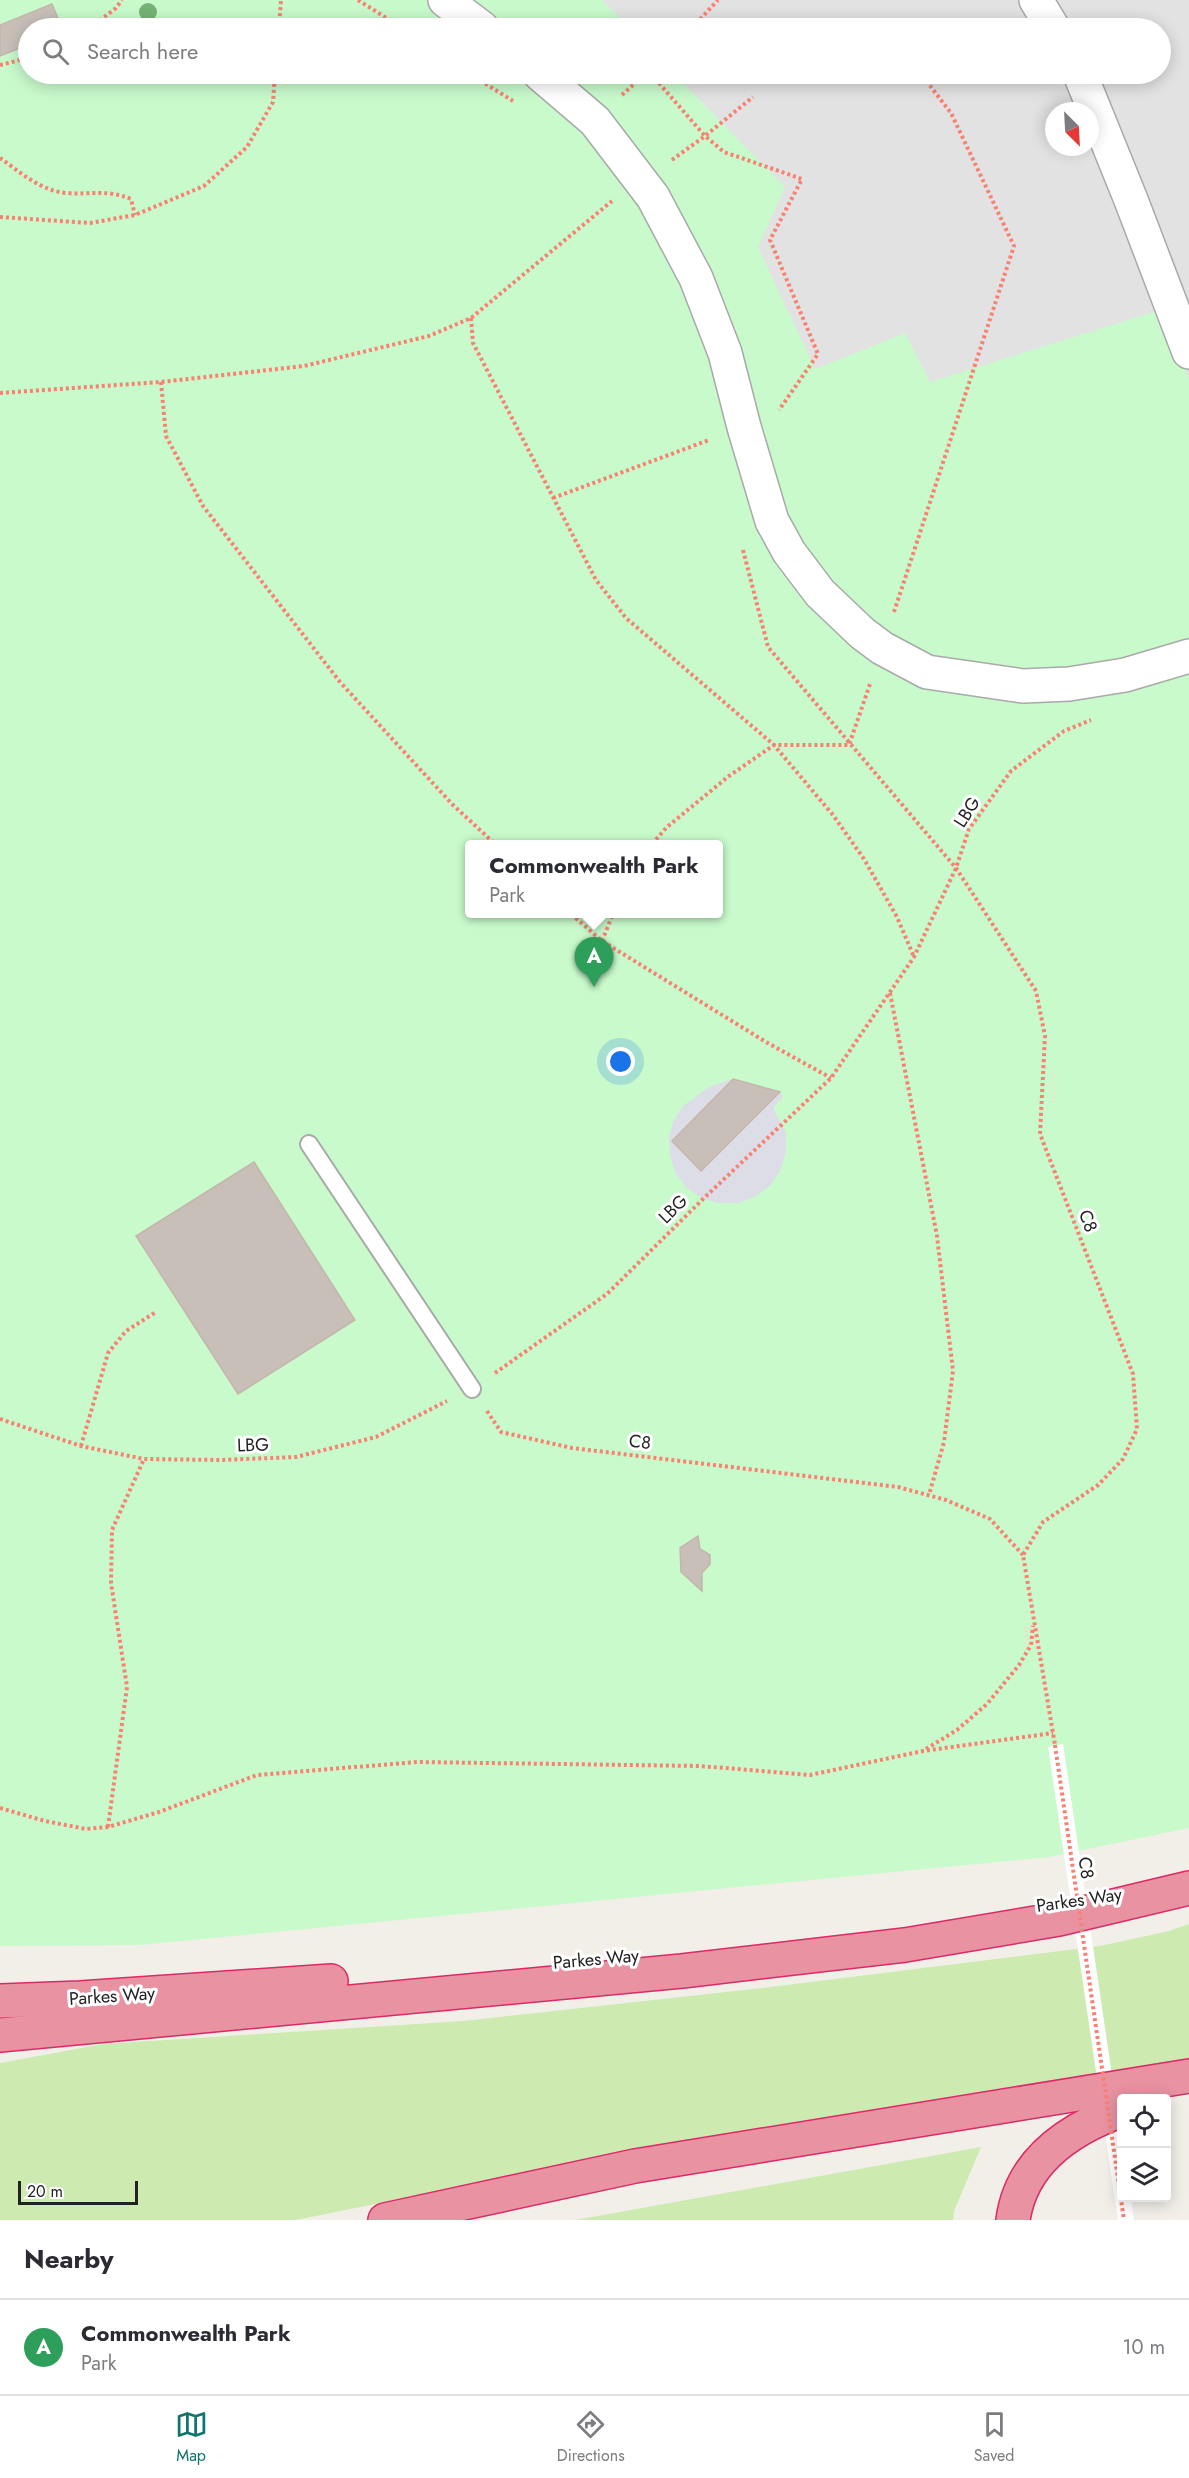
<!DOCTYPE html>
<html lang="en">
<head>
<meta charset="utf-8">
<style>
  :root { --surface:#fff; --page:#f2f2f3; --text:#2b2b33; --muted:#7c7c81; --line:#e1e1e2; --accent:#0f766e }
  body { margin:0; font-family:Jost,sans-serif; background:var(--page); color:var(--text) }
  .controls { position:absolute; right:18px; bottom:18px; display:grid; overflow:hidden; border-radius:6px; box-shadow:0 3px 15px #0003 }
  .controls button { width:54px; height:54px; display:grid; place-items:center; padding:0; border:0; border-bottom:2px solid var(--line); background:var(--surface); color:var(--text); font:30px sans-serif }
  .compass { position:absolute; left:1045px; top:102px; width:54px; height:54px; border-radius:50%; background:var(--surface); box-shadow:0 3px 15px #0003; rotate:156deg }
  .scale { position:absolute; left:18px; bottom:15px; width:120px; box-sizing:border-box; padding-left:6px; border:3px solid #222; border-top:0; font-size:16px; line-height:21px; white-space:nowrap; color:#222; -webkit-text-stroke:4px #fff; paint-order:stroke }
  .you { position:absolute; left:621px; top:1062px; width:21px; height:21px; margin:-15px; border:4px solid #fff; border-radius:50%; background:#1a73e8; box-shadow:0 0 0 9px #1a73e833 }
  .badge { display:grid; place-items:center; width:39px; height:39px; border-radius:50%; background:var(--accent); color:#fff; font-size:20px; font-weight:700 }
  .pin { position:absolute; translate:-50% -50px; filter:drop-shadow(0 2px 3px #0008) }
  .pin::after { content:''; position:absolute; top:32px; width:21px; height:18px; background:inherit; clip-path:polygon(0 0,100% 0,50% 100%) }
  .popup { position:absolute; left:465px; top:840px; width:258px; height:78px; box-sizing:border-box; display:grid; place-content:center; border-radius:6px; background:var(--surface); filter:drop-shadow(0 2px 4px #0005); font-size:20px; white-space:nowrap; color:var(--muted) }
  .popup b { font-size:22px; color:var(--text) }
  .popup::after { content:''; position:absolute; left:50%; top:100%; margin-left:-12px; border:12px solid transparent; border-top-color:var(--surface) }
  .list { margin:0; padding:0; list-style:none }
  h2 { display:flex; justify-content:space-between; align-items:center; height:78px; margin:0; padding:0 24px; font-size:26px }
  h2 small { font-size:20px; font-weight:400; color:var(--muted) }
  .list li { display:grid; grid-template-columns:39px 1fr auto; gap:18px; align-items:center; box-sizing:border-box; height:96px; padding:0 24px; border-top:2px solid var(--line) }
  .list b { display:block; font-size:22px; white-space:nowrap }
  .list p { margin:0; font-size:20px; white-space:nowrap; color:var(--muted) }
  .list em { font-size:20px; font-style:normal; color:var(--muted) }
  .icon { flex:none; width:33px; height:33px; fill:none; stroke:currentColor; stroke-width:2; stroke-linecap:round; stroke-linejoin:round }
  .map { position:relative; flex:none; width:1189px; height:2220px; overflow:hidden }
  .search { position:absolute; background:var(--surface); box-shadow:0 3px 15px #0003; left:18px; right:18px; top:18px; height:66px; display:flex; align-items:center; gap:15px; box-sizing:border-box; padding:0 21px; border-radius:33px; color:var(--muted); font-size:22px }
  .sheet { height:174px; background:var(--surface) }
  nav { display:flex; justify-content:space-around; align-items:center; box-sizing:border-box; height:84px; border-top:2px solid var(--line); background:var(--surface); font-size:16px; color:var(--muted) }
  nav a { display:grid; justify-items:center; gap:3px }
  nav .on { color:var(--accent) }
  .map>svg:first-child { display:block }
  .grass { fill:#cdebb0 }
  .park { fill:#c8facc; fill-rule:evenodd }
  .parking { fill:#e2e2e2; fill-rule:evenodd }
  .plaza { fill:#dddde8 }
  .pier { fill:#fff }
  .building { fill:#c7bfb8; stroke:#c4b6ab; stroke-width:1.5 }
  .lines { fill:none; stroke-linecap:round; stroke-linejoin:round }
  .service-casing { stroke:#a9a9a9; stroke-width:20 }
  .minor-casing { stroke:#a9a9a9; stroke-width:36 }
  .motorway-casing { stroke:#dc2a67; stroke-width:36 }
  .path { stroke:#fa8072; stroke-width:4; stroke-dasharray:3 3; stroke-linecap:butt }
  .service { stroke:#fff; stroke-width:16 }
  .minor { stroke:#fff; stroke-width:33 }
  .motorway { stroke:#e892a2; stroke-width:33 }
  .path-bridge { stroke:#fa8072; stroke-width:4; stroke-dasharray:3 3; stroke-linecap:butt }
  .tree { fill:#74b475 }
  .labels { text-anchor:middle; stroke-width:6; stroke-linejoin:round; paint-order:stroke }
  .street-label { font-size:18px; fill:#222; stroke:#fff }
</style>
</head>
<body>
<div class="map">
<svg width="1189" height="2220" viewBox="0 0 1189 2220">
  <rect width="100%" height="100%" fill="#f2efe9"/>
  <g class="grass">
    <polygon points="1189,1924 1189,2059 489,2181 296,2220 0,2220 0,2063 103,2044 463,2021 762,1988 1100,1946 1169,1931"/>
    <polygon points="981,2147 954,2211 953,2220 575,2220"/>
  </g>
  <path class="park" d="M 0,0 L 1189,0 L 1189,1828 L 1049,1857 L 141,1945 L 0,1946 ZM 28,28 L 1160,28 L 1160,74 L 28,74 ZM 1054,111 L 1090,111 L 1090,147 L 1054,147 ZM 470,844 L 718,844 L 718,914 L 470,914 Z"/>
  <path class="parking" d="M 602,0 L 1189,0 L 1189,379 L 1160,310 L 930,382 L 905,333 L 815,369 L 758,247 L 785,187 L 674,74 L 1160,74 L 1160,28 L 630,28 ZM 1054,111 L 1090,111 L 1090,147 L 1054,147 Z"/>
  <polygon class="plaza" points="733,1079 672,1141 701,1171 780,1092 783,1097 773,1108 786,1132 786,1151 781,1169 771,1185 756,1196 738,1203 719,1203 703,1199 686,1187 675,1172 670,1155 669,1137 674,1120 683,1106 709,1087"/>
  <polygon class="pier" points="1063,1744 1121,2136 1122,2198 1131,2198 1134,2220 1118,2220 1048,1747"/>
  <g class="building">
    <polygon points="52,4 62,28 28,28 28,45 0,56 0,25"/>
    <polygon points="733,1079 780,1092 701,1171 672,1141"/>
    <polygon points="254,1162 355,1320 238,1394 136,1236"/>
    <polygon points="698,1536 700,1549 710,1555 710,1564 702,1573 702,1591 681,1572 680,1548"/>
  </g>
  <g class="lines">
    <g class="service-casing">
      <polyline id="service" points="309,1144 472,1389"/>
    </g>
    <g class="minor-casing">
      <g id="minor">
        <polyline points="445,0 482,28"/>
        <polyline points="1036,0 1053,28"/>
        <polyline points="540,74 595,121 653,197 696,278 725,353 744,427 772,521 789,552 820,593 862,633 882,648 927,672 1023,686 1069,684 1125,675 1189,656"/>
        <polyline points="1080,74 1131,200 1189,352"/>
      </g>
    </g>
    <g class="motorway-casing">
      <g id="motorway">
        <polyline points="0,2001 80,1998 331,1981"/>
        <polyline points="0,2035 682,1971 905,1945 1059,1919 1189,1888"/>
        <polyline points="385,2220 635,2166 1189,2076"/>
        <path d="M 1013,2220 C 1021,2161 1069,2129 1122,2110"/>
      </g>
    </g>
    <g class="path">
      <polyline points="358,0 402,28"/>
      <polyline points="90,28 116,8 122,0"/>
      <polyline points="279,28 281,0"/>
      <polyline points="692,28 718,0"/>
      <polyline points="0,65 28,58"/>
      <polyline points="470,74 513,101"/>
      <polyline points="651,74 705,136 724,152 802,179 770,240 818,354 779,410"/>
      <polyline points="622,95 645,74"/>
      <path d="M 0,158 C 20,172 41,191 66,193 C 90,195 107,189 131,199 L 135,215"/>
      <polyline points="672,160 705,136 753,97"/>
      <polyline points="0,217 90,223 135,215 204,186 247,147 273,102 275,74"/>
      <polyline points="471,318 473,343 596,580 626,618 774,745 833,815 864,859 897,917 914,957"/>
      <polyline points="161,382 166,436 203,506 340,682 452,804 495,844"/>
      <polyline points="0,393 161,382 304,366 429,336 471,318 612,201"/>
      <polyline points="553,498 709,440"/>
      <polyline points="743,550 768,647 956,868 1036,991 1045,1036 1040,1134 1133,1374 1137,1429 1123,1459 1098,1485 1043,1522 1023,1555 1055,1745"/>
      <polyline points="894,612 1014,246 951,113 921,74"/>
      <polyline points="652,844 667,827 729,776 774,745 849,745 870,684"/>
      <polyline points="571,914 602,941 766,1042 831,1078"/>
      <polyline points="602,941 613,914"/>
      <polyline points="890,993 937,1236 953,1371 944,1442 929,1495"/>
      <polyline points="495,1373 607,1294 703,1199 831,1078 914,957 956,868 969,829 1011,771 1064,731 1091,720"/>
      <polyline points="487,1411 501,1432 572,1448 898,1487 946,1500 990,1519 1023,1555"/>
      <polyline points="0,1419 81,1446 144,1459 220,1460 296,1457 376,1437 447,1401"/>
      <polyline points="81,1446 108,1353 126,1331 156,1312"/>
      <polyline points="926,1749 957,1730 987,1704 1019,1665 1031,1645 1033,1626"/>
      <polyline points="0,1808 45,1821 86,1829 108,1827 159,1812 257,1775 417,1762 700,1766 810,1775 923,1751 1053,1733"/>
      <polyline points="108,1827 127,1687 111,1583 112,1530 144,1459"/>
    </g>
    <use href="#service" class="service"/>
    <use href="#minor" class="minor"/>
    <use href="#motorway" class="motorway"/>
    <polyline class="path-bridge" points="1055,1745 1124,2220"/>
  </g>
  <circle class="tree" cx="148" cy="12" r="9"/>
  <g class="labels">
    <g class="street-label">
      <text transform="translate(967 812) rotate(-58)" y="6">LBG</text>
      <text transform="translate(673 1209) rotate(-45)" y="6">LBG</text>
      <text transform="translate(1088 1221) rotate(69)" y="6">C8</text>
      <text transform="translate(640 1442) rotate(7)" y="6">C8</text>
      <text transform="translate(253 1445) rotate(-2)" y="6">LBG</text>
      <text transform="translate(1086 1868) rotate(82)" y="6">C8</text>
      <text transform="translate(1079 1900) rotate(-8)" y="6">Parkes Way</text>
      <text transform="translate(596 1959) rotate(-5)" y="6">Parkes Way</text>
      <text transform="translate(112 1996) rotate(-4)" y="6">Parkes Way</text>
    </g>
  </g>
</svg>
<div class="controls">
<button><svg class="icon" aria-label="locate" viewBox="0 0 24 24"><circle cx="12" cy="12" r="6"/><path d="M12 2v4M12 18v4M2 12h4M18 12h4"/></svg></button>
<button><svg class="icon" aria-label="layers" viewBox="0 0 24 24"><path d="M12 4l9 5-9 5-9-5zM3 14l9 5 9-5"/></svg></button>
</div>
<svg class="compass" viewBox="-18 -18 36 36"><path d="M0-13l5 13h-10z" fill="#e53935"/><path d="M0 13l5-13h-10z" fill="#7c7c81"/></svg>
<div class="scale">20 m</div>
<div class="you"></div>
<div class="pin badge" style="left:594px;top:987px;background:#2e9e5b">A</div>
<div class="popup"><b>Commonwealth Park</b>Park</div>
<div class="search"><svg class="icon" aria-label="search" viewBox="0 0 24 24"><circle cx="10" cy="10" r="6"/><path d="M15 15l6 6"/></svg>Search here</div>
</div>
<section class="sheet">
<h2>Nearby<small></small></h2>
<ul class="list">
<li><span class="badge" style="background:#2e9e5b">A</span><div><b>Commonwealth Park</b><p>Park</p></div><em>10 m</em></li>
</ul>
</section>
<nav>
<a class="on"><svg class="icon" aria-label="map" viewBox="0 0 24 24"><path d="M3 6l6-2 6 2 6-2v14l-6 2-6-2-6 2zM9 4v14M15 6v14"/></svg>Map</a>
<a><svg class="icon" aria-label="directions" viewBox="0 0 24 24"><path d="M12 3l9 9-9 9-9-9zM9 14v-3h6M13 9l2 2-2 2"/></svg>Directions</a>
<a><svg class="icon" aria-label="saved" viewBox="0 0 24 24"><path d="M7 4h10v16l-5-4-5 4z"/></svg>Saved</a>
</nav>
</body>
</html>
